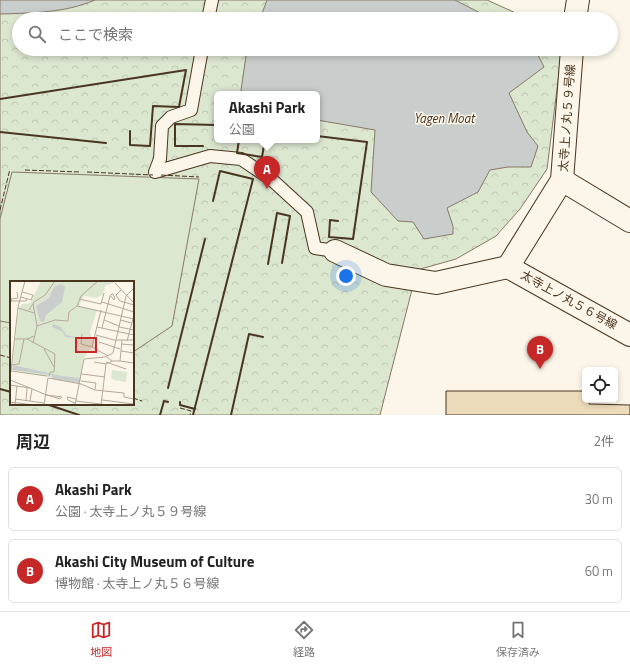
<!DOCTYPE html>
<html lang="ja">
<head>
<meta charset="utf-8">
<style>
  :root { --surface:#fff; --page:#f6f6f6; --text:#222; --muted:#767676; --line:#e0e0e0; --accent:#c62828 }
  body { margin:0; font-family:"Titillium Web","Noto Sans JP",sans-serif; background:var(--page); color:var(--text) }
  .controls { position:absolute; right:12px; bottom:12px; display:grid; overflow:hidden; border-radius:6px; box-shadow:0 2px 6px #0003 }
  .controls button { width:36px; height:36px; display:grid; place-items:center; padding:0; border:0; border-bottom:1px solid var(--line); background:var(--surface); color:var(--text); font:20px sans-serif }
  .you { position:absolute; left:346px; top:276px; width:14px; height:14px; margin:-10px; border:3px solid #fff; border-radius:50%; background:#1a73e8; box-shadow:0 0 0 6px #1a73e833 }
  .badge { display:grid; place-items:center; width:26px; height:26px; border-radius:50%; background:var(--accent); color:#fff; font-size:13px; font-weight:700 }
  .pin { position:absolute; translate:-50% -33px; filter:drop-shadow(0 1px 2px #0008) }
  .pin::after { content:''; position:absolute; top:21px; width:14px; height:12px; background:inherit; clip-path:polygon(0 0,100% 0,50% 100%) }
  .popup { position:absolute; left:214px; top:91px; width:106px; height:52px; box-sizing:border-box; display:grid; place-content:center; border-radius:6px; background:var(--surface); filter:drop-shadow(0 1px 3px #0005); font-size:13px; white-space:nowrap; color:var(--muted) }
  .popup b { font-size:15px; color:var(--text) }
  .popup::after { content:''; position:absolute; left:50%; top:100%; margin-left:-8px; border:8px solid transparent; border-top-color:var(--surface) }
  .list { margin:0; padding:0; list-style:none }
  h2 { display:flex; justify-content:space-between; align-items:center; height:52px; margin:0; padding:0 16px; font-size:17px }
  h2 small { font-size:13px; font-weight:400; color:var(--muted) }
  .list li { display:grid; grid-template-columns:26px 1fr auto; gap:12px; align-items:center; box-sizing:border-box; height:64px; margin:0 8px 8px; padding:0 8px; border:1px solid var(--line); border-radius:6px }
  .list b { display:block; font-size:15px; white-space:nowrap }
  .list p { margin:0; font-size:13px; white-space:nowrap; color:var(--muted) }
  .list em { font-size:13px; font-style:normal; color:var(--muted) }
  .icon { flex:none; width:22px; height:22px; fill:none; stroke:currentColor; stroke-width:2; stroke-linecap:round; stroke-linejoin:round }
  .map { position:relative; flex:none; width:630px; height:415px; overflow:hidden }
  .search { position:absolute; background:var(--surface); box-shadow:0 2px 6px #0003; left:12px; right:12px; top:12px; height:44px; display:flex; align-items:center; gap:10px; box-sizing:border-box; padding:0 14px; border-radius:22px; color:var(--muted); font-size:15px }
  .sheet { height:196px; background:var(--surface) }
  nav { display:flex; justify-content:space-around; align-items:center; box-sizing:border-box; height:56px; border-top:1px solid var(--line); background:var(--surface); font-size:11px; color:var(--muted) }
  nav a { display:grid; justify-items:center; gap:2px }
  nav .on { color:var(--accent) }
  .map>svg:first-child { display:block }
  .forest { fill:url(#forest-crowns); stroke:#887966; fill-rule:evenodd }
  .garden { fill:#dce7d0; stroke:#887966 }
  .water { fill:#c9cecd; stroke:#887966 }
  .building { fill:#ecdcbc; stroke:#4a3520 }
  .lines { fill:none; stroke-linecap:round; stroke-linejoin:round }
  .service-casing { stroke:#4a3520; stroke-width:14 }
  .minor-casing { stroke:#4a3520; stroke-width:24 }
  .service { stroke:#fbf6e9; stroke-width:12 }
  .minor { stroke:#fbf6e9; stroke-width:22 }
  .fence { stroke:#4a3520; stroke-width:1; stroke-dasharray:5 2; stroke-linecap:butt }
  .wall { stroke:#4a3520; stroke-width:2 }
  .labels { text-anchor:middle; stroke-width:3; stroke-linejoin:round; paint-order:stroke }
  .street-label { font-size:12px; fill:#4a3520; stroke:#fbf6e9 }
  .water-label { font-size:13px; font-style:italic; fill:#4a3520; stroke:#fbf6e9 }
  .inset-road { fill:none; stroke:#b4a999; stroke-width:1 }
  .view { fill:#c62828; fill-opacity:0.15; stroke:#c62828; stroke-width:2 }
  .inset-edge { fill:none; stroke:#4a3520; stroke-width:2 }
</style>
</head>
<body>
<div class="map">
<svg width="630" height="415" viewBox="0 0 630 415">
  <defs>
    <pattern id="forest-crowns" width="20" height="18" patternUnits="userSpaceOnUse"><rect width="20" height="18" fill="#dce7d0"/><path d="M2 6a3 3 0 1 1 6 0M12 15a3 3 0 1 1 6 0" fill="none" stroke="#bec7b2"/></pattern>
  </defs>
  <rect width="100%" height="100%" fill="#fbf6e9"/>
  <path class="forest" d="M 0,0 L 487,0 L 529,19 L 19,19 L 19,49 L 562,49 L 547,169 L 520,209 L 496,236 L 456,259 L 417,270 L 380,415 L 0,415 ZM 217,94 L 317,94 L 317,140 L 217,140 ZM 11,282 L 133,282 L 133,404 L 11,404 Z"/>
  <polygon class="garden" points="12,172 199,179 172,326 133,352 133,282 11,282 11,323 0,321 0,219"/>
  <g class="water">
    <path d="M 0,0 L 95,0 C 65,13 32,13 0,14 Z"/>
    <polygon points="267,0 455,0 492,19 260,19"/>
    <polygon points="247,49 535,49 544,67 509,93 527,132 538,146 531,167 508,167 490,170 478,192 447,208 453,226 453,234 424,239 413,222 398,221 371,192 375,130 317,120 317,94 242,94 241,90"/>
  </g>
  <polygon class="building" points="446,391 585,391 585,400 589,400 589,404 630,405 630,415 446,415"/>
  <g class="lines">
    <g class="service-casing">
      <g id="service">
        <polyline points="208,19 212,0"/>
        <polyline points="202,49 191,110 171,117 162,126 160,159 155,172 210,156 241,159 271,179 307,212 315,248 335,251"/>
      </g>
    </g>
    <g class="minor-casing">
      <g id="minor">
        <polyline points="575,19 578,0"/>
        <polyline points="562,180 630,221"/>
        <polyline points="335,251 386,275 436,283 508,267 562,180 572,49"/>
        <polyline points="508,267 630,335"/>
      </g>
    </g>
    <use href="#service" class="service"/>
    <use href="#minor" class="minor"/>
    <g class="fence">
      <polyline points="25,170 80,172"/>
      <polyline points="87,172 153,175"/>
      <polyline points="161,175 199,177"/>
      <polyline points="0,210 10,169"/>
      <polyline points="0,355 11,358"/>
      <polyline points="133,398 142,401"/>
      <polyline points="180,408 191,411 190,415"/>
    </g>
    <g class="wall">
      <polyline points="0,99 186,70 179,107 153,106 150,146 130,145 130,131"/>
      <polyline points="0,132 106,143"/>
      <polyline points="317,136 367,142 353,239 329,237 330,220 338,221"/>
      <polyline points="239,140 237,153 262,157 265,140"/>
      <polyline points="203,146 175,146 175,124 217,125"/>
      <polyline points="268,264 277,213 290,216 282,263"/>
      <polyline points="168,388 205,239"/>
      <polyline points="0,389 11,392"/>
      <polyline points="180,402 180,405 195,409"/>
      <polyline points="46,404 79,415"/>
      <polyline points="160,415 164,401 168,402"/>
      <polyline points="193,415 253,179 220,171 213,201"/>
      <polyline points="231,415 249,334 263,337"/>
    </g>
  </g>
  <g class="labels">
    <g class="street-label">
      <text transform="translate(567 118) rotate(-86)" y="4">太寺上ノ丸５９号線</text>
      <text transform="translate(569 300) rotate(29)" y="4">太寺上ノ丸５６号線</text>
    </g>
    <g class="water-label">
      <text x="444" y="123">Yagen Moat</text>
    </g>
  </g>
  <g transform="translate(10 281)">
    <rect width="124" height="124" fill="#fbf6e9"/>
    <path d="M 31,0 L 107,0 L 95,5 L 93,13 L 87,17 L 74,15 L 69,25 L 87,29 L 80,51 L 84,63 L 73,78 L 70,102 L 2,89 L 9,27 L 12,23 L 20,22 Z" fill="#dce7d0"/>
    <path d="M 15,30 L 24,32 L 26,46 L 24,53 L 16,57 L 6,51 L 8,32 ZM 76,30 L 80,30 L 83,36 L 81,48 L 74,51 L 69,44 L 71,34 ZM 37,50 L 41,50 L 41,55 L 42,52 L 48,55 L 48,62 L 41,56 L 36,58 ZM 17,61 L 31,71 L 30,77 L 21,83 L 16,82 L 12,77 L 13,64 ZM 102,89 L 117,91 L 116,101 L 104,99 L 101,97 Z" fill="#dce7d0"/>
    <path d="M 51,3 L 55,6 L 52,21 L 36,34 L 34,41 L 30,40 L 26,25 L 39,17 L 44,6 ZM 43,43 L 51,46 L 56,54 L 69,57 L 55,56 L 53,51 L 42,46 ZM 3,84 L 51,95 L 71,97 L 69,102 L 42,98 L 42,94 L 2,89 Z" fill="#c9cecd"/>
    <path class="inset-road" d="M 15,0 L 8,26 L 1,90 L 37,95M 105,2 L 124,22M 111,9 L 106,14 L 110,20 L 124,24M 11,16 L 21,19 L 23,14 L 12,11M 69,18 L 91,23 L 94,12M 0,20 L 16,20 L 17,18M 2,20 L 1,18 L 8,17 L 7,11M 92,21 L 124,31M 23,23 L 27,45 L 23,62M 67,25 L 124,38M 67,25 L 71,15 L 88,0M 8,27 L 24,32M 19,29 L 24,21 L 35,14 L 45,0M 94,39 L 109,45M 110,39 L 122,42M 27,45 L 45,39 L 58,40 L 59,31 L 67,25M 87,46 L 124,54M 109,46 L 124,49M 92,47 L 100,15 L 102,13 L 103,13 L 105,17 L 104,19 L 100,14M 72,53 L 71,63 L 82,66 L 91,29M 86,54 L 104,59 L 124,59M 5,58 L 17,58 L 24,55M 17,58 L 45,73 L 44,91 L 40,91 L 39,95M 117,60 L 124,34M 89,61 L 110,68M 111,63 L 124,64M 82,66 L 98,75M 34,68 L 44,86M 111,70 L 124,72M 102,80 L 110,80 L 112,59M 110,80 L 124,82M 84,81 L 96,83M 96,81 L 116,88M 1,84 L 9,83 L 14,58M 72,93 L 95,96M 38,97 L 71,103 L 85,109 L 114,112 L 114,116 L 124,118M 0,99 L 20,107M 71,100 L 86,102 L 85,108M 0,104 L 20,107 L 34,113 L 50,118 L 52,116 L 36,114M 5,118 L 34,122M 92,119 L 124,123M 16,120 L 17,106M 20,120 L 22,108M 66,120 L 98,124M 0,121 L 24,124M 65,122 L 58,119 L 57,116 L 66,118M 5,124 L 7,105M 34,124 L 38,97M 65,124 L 74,78 L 95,76 L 103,72 L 116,15 L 124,7M 91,124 L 96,83 L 102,80 L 97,76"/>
    <path class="view" d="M 66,57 L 86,57 L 86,71 L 66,71 Z"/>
    <rect width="124" height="124" class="inset-edge"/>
  </g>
</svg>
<div class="controls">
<button><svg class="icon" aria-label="locate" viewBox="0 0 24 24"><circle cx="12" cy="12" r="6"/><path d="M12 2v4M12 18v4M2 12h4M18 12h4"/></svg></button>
</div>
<div class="you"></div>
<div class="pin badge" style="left:267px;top:189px">A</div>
<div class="popup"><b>Akashi Park</b>公園</div>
<div class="pin badge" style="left:540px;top:369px">B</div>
<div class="search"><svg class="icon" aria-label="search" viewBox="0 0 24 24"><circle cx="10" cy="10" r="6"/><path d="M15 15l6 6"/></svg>ここで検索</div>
</div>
<section class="sheet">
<h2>周辺<small>2件</small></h2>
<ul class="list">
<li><span class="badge">A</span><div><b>Akashi Park</b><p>公園 · 太寺上ノ丸５９号線</p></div><em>30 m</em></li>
<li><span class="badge">B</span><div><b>Akashi City Museum of Culture</b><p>博物館 · 太寺上ノ丸５６号線</p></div><em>60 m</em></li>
</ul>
</section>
<nav>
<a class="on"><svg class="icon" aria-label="map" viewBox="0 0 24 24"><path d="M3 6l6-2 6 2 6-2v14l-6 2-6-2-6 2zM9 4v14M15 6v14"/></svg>地図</a>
<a><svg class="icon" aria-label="directions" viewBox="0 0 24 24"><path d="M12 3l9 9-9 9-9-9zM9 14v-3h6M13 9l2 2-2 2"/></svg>経路</a>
<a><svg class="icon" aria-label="saved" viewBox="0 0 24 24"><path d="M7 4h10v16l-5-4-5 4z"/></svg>保存済み</a>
</nav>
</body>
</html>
